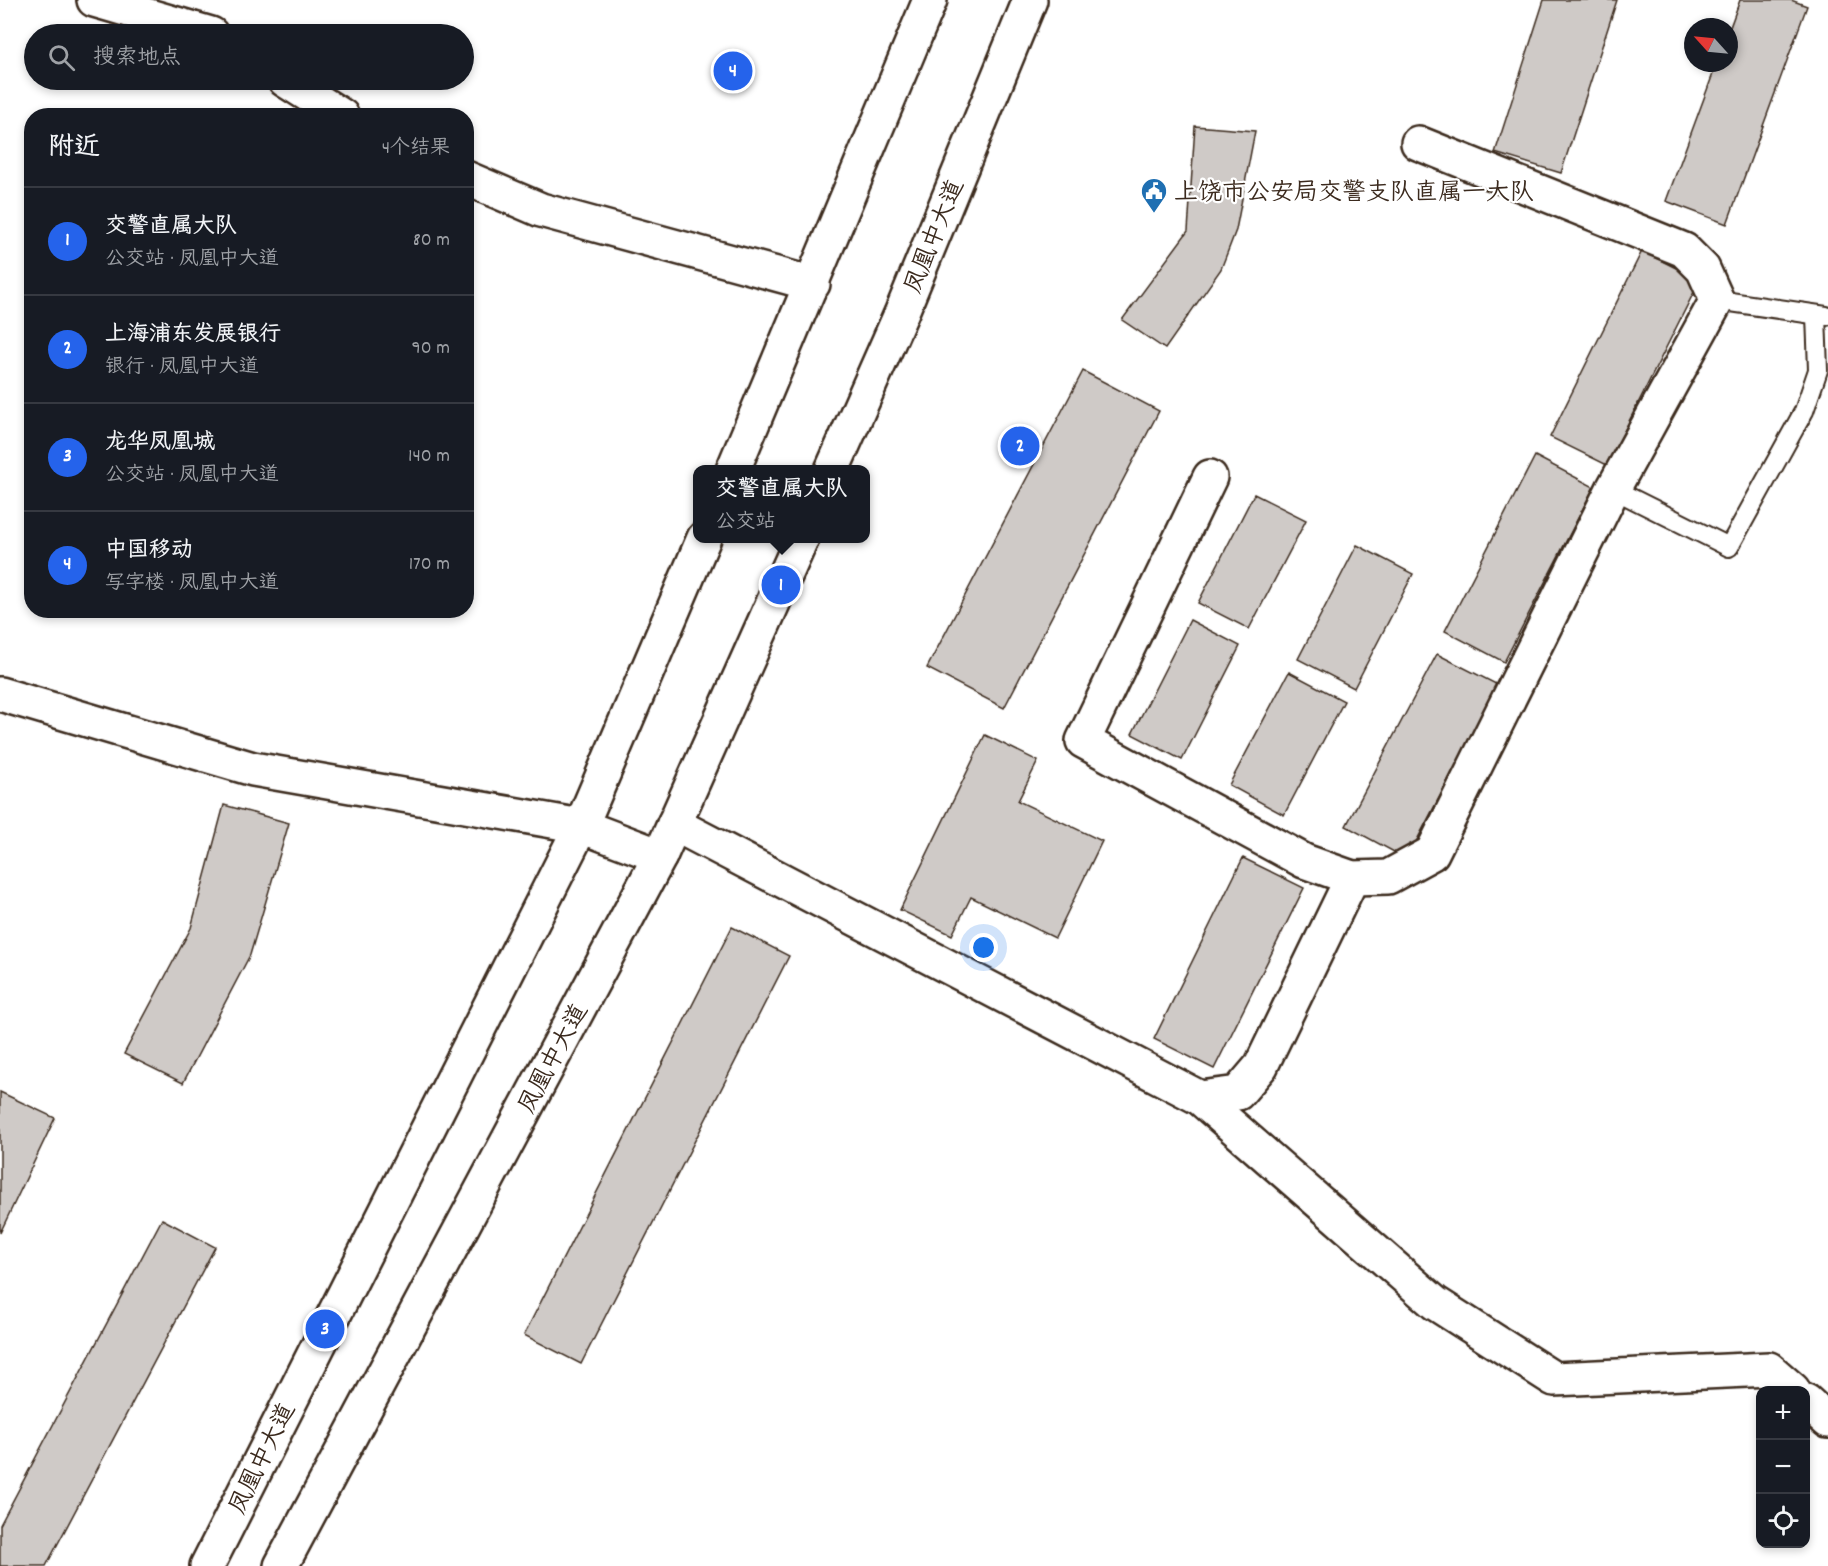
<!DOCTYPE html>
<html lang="zh">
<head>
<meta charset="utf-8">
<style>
  :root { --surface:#171b24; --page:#20242c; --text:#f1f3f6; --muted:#9ea1a6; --line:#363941; --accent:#2563eb }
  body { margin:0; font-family:Dekko,"LXGW WenKai TC",sans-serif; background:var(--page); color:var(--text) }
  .controls { position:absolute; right:18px; bottom:18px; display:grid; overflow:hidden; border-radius:12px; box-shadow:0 3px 9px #0003 }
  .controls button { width:54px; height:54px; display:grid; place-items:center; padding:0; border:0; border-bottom:2px solid var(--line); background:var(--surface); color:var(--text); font:30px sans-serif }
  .compass { position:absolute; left:1684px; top:18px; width:54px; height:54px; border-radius:50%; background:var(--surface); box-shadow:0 3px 9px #0003; rotate:297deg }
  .you { position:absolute; left:984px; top:948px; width:21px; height:21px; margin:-15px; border:4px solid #fff; border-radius:50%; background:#1a73e8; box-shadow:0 0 0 9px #1a73e833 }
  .badge { display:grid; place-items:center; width:39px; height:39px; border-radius:50%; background:var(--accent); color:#fff; font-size:20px; font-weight:700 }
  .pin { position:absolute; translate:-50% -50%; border:3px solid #fff; box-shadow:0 2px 6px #0006 }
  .popup { position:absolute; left:693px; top:465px; width:177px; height:78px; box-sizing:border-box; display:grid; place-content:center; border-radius:12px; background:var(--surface); filter:drop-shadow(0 2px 4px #0005); font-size:20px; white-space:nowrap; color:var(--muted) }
  .popup b { font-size:22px; color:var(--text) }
  .popup::after { content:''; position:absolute; left:50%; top:100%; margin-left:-12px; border:12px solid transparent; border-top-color:var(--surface) }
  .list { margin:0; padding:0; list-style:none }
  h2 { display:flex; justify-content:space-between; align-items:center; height:78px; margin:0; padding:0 24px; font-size:26px }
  h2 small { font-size:20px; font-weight:400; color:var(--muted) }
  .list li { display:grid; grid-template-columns:39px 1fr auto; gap:18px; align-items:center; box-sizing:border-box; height:108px; padding:0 24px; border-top:2px solid var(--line) }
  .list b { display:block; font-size:22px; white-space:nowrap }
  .list p { margin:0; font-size:20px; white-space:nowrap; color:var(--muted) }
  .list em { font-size:20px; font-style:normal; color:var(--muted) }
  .icon { flex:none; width:33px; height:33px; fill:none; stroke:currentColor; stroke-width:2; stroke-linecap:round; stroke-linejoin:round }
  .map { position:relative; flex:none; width:1828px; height:1566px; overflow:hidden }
  .search { position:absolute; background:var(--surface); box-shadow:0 3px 9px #0003; left:24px; top:24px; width:450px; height:66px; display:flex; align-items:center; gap:15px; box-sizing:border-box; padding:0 21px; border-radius:33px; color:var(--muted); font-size:22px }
  .panel { position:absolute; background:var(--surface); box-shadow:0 3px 9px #0003; left:24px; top:108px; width:450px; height:510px; border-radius:24px }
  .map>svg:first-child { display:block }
  .building { fill:#cfcac7; stroke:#3b2a1e; stroke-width:1.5 }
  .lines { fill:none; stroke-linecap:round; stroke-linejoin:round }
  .lane-casing { stroke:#3b2a1e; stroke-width:22 }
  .street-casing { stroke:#3b2a1e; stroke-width:38 }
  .secondary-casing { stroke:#3b2a1e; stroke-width:38 }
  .primary-casing { stroke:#3b2a1e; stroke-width:38 }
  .lane { stroke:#fff; stroke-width:18 }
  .street { stroke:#fff; stroke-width:33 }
  .secondary { stroke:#fff; stroke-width:33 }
  .primary { stroke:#fff; stroke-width:33 }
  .labels { text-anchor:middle; stroke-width:4.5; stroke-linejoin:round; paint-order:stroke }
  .poi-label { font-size:24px; fill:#3b2a1e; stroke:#fff; text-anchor:start }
  .street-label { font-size:24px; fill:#3b2a1e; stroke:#fff }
</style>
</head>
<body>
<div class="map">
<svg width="1828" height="1566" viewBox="0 0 1828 1566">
  <rect width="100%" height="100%" fill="#fff"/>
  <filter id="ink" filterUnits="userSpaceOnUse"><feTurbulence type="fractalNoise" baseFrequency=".0167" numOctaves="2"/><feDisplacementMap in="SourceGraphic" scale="12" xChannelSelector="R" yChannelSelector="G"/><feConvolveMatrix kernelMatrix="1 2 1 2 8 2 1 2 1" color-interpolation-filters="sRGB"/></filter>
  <g filter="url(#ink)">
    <g class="building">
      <polygon points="1544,0 1617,0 1561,173 1495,153"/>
      <polygon points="1740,0 1791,0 1807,6 1727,224 1666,201 1717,63 1729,63 1729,30"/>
      <polygon points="1195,126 1255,131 1236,230 1221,269 1165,349 1122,320 1188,231"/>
      <polygon points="1642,251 1700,280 1607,465 1550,437"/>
      <polygon points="1083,371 1159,411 1004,708 927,668"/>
      <polygon points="1535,456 1594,487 1504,662 1445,631"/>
      <polygon points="1254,494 1306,520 1249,629 1198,603"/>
      <polygon points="1357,545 1413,574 1354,688 1298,659"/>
      <polygon points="1190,620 1240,646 1182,760 1132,734"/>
      <polygon points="1437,654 1498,685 1407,859 1346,826"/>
      <polygon points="1289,672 1344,701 1284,815 1229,785"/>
      <polygon points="985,735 1038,761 1018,801 1102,841 1055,938 971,897 952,935 900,910"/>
      <polygon points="224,805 289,823 250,955 183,1083 124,1054 191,928"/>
      <polygon points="1243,858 1304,888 1214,1069 1154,1039"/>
      <polygon points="732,927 789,956 581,1364 524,1335"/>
      <polygon points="0,1092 55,1118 0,1233"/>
      <polygon points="162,1219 215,1247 46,1566 0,1566 0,1525"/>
    </g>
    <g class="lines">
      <g class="lane-casing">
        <g id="lane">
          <polyline points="1717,300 1826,316"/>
          <polyline points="1613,489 1729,547 1804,411 1818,370 1816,315"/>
        </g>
      </g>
      <g class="street-casing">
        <g id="street">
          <polyline points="94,0 211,34"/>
          <polyline points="285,80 342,116"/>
          <polyline points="466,178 541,210 813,284"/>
          <polyline points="1210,477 1083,741 1304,861 1352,878 1388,877 1432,853 1613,489 1717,300 1703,269 1684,250 1418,143"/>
          <polyline points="674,824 1200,1098 1435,1303 1554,1379 1769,1369 1793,1390"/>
          <polyline points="1200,1098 1238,1093 1261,1066 1352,878"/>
          <polyline points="1806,1401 1828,1421"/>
        </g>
      </g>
      <g class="secondary-casing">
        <polyline id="secondary" points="0,694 253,769 581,826 660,856"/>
      </g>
      <g class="primary-casing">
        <g id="primary">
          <polyline points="733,470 930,0"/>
          <polyline points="832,470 901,314 1030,0"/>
          <polyline points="207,1566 581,826 704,538"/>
          <polyline points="281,1566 660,856 802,538"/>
        </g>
      </g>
      <use href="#lane" class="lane"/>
      <use href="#street" class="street"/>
      <use href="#secondary" class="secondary"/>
      <use href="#primary" class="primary"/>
    </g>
  </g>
  <defs>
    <g id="civic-pin" transform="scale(1.35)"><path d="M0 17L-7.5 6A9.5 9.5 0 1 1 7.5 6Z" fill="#1f6fb2" stroke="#fff"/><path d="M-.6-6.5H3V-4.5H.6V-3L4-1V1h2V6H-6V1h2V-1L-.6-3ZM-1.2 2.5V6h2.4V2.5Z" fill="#fff"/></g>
  </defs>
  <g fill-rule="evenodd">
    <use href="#civic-pin" x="1154" y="191"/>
  </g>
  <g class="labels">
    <g class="poi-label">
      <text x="1174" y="199">上饶市公安局交警支队直属一大队</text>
    </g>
    <g class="street-label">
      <text transform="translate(933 236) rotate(-68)" y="8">凤凰中大道</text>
      <text transform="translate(552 1058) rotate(-62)" y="8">凤凰中大道</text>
      <text transform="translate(261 1458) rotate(-64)" y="8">凤凰中大道</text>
    </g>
  </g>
</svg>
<div class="controls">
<button>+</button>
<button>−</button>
<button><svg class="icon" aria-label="locate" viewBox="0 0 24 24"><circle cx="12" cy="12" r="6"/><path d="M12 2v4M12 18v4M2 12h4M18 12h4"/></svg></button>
</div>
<svg class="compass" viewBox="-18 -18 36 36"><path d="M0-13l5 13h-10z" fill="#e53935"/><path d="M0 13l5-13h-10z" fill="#9ea1a6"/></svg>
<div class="you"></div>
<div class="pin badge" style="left:781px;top:585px">1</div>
<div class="popup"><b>交警直属大队</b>公交站</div>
<div class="pin badge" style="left:1020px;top:446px">2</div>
<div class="pin badge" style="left:325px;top:1329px">3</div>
<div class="pin badge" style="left:733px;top:71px">4</div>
<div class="search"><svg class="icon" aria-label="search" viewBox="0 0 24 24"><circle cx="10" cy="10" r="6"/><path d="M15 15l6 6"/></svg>搜索地点</div>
<section class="panel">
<h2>附近<small>4个结果</small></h2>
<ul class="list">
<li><span class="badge">1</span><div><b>交警直属大队</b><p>公交站 · 凤凰中大道</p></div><em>80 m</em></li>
<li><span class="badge">2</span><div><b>上海浦东发展银行</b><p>银行 · 凤凰中大道</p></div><em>90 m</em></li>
<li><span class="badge">3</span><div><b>龙华凤凰城</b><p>公交站 · 凤凰中大道</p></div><em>140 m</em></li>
<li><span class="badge">4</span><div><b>中国移动</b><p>写字楼 · 凤凰中大道</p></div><em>170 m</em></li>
</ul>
</section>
</div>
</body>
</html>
